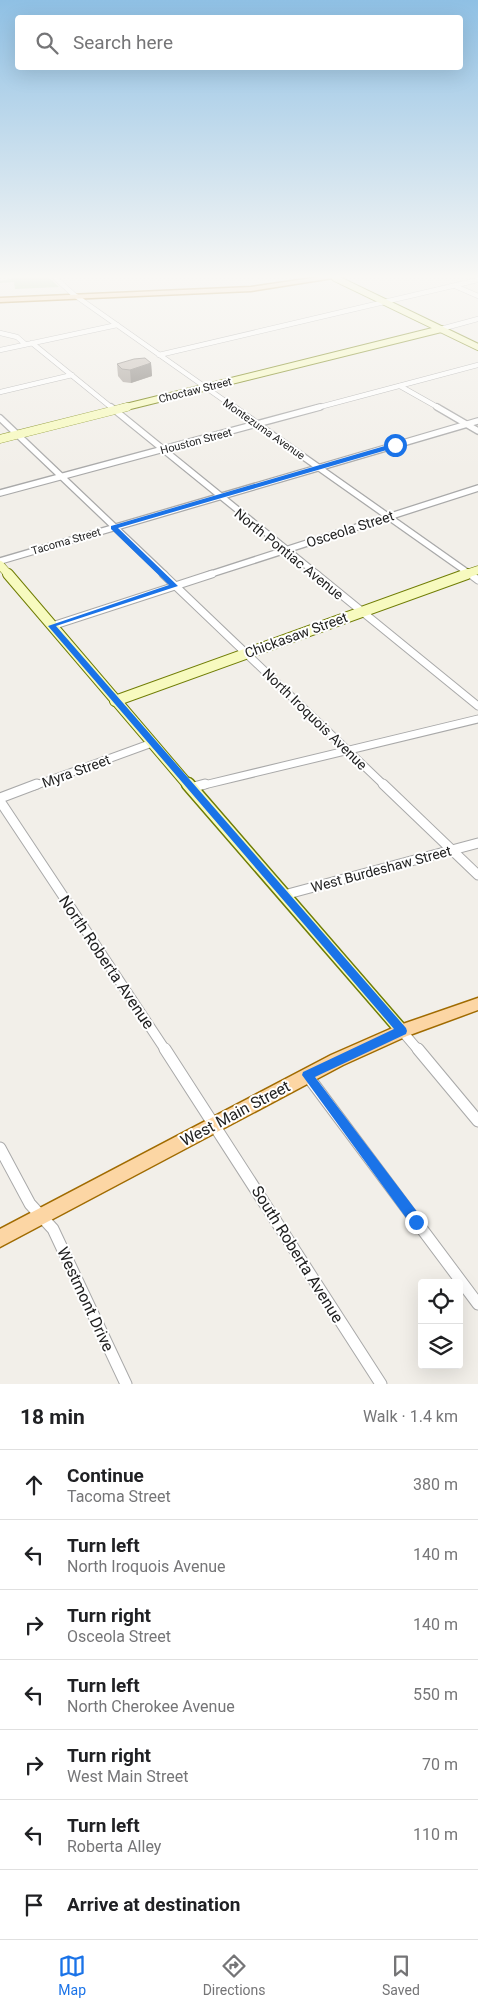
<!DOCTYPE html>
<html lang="en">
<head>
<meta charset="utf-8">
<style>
  :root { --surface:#fff; --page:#f2f2f2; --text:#202124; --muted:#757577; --line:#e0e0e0; --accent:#1a73e8 }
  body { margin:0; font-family:Roboto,sans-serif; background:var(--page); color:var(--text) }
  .controls { position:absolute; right:15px; bottom:15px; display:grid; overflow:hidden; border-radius:5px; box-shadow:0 5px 20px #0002 }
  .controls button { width:45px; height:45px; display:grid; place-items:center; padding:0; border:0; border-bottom:1px solid var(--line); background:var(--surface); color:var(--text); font:25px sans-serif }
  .stop { position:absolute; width:15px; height:15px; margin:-11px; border:4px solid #1a73e8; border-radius:50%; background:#fff }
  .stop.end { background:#1a73e8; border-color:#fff; box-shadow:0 1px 5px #0008 }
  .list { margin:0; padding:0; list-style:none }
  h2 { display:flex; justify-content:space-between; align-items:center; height:65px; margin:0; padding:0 20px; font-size:21px }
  h2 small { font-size:16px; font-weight:400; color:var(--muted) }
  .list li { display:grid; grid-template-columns:32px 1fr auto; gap:15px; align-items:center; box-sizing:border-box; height:70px; padding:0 20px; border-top:1px solid var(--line) }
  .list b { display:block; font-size:19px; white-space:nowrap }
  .list p { margin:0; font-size:16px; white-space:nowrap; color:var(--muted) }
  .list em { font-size:16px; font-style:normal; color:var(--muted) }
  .icon { flex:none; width:28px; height:28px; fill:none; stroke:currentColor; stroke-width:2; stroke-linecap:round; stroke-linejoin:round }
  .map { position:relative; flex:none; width:478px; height:1384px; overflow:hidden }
  .search { position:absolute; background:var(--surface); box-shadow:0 5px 20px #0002; left:15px; right:15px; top:15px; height:55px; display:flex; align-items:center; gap:12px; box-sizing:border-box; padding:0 18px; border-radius:5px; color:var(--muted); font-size:19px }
  .sheet { height:555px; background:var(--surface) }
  nav { display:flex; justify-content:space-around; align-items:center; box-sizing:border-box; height:70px; border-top:1px solid var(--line); background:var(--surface); font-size:14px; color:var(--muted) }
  nav a { display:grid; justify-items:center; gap:2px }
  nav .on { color:var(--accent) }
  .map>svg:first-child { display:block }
  .forest { fill:#add19e }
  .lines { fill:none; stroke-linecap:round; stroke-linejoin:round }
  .street-far4-casing { stroke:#a9a9a9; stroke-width:5.5 }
  .street-far3-casing { stroke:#a9a9a9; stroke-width:8 }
  .street-far2-casing { stroke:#a9a9a9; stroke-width:9 }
  .street-far1-casing { stroke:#a9a9a9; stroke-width:11 }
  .street-casing { stroke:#a9a9a9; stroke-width:13 }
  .secondary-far3-casing { stroke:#707d05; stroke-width:8 }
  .secondary-far2-casing { stroke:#707d05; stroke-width:9 }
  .secondary-far1-casing { stroke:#707d05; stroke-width:12 }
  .secondary-casing { stroke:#707d05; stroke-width:15 }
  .primary-casing { stroke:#a06b00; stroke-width:3 }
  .street-far4 { stroke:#fff; stroke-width:4.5 }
  .street-far3 { stroke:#fff; stroke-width:5.5 }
  .street-far2 { stroke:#fff; stroke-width:7 }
  .street-far1 { stroke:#fff; stroke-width:9 }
  .street { stroke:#fff; stroke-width:11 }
  .secondary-far3 { stroke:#f7fabf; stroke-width:6 }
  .secondary-far2 { stroke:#f7fabf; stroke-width:8 }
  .secondary-far1 { stroke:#f7fabf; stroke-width:10 }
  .secondary { stroke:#f7fabf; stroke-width:12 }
  .primary { fill:#fcd6a4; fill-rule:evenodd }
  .wall { fill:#aba49e }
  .shaded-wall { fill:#8b8681 }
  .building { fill:#c7bfb8; stroke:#8b8681 }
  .route { fill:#1a73e8 }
  .labels { text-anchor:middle; stroke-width:4; stroke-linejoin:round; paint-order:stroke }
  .far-street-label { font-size:11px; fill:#222; stroke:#fff }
  .street-label { font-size:14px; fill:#222; stroke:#fff }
  .near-street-label { font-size:16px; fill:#222; stroke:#fff }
</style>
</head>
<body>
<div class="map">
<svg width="478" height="1384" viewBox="0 0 478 1384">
  <rect width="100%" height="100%" fill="#f2efe9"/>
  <polygon class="forest" points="30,275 46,275 59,287 15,289 14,282 0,283 0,281"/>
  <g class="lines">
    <g class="street-far4-casing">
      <g id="street-far4">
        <polyline points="52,275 73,294 235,408"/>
        <polyline points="455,286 478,296"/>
        <polyline points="441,329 478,319"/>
        <polyline points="0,333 17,337 25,344"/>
        <polyline points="32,343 112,408"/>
        <polyline points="0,350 117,325"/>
        <polyline points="159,355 478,280"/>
        <polyline points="400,386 439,408"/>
        <polyline points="0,392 72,375"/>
        <polyline points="316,408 478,365"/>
      </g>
    </g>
    <g class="street-far3-casing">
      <g id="street-far3">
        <polyline points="111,407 318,575"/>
        <polyline points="233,407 471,575"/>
        <polyline points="437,407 478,431"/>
        <polyline points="0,418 165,575"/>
        <polyline points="0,493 320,407"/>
        <polyline points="0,561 478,421"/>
        <polyline points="208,575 478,488"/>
      </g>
    </g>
    <g class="street-far2-casing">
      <g id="street-far2">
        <polyline points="163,574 385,786"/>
        <polyline points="316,574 478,706"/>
        <polyline points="470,574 478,580"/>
        <polyline points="52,626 212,574"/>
        <polyline points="34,786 152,743"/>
        <polyline points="200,786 478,719"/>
      </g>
    </g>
    <g class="street-far1-casing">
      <g id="street-far1">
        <polyline points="383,784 478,875"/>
        <polyline points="190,788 205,784"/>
        <polyline points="0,798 37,784"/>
        <polyline points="0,801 166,1051"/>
        <polyline points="284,895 478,843"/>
        <polyline points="402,1031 419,1051"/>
      </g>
    </g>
    <g class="street-casing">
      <g id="street">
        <polyline points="165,1049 381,1384"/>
        <polyline points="418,1049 478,1121"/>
        <polyline points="307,1075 478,1304"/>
        <polyline points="0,1148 30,1204 53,1229 126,1384"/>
      </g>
    </g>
    <g class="secondary-far3-casing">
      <g id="secondary-far3">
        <polyline points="335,278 478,347"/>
        <polyline points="122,408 441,329"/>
      </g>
    </g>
    <g class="secondary-far2-casing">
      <g id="secondary-far2">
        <polyline points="0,439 127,407"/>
        <polyline points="0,565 9,575"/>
        <polyline points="463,575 478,570"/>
      </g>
    </g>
    <g class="secondary-far1-casing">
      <g id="secondary-far1">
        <polyline points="8,574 189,786"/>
        <polyline points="115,701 467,574"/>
      </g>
    </g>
    <g class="secondary-casing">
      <polyline id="secondary" points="188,784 402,1031"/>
    </g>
    <g class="primary-casing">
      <g id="primary">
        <polygon points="333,275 352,275 251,291 0,302 0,298 251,287"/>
        <polygon points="478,998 478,1010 407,1036 343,1065 0,1247 0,1229 331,1055 397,1026"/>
      </g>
    </g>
    <use href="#street-far4" class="street-far4"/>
    <use href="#street-far3" class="street-far3"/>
    <use href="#street-far2" class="street-far2"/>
    <use href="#street-far1" class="street-far1"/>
    <use href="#street" class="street"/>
    <use href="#secondary-far3" class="secondary-far3"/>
    <use href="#secondary-far2" class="secondary-far2"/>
    <use href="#secondary-far1" class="secondary-far1"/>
    <use href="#secondary" class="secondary"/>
    <use href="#primary" class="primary"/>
  </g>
  <polygon class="wall" points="151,363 152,376 131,383 123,382 118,376 117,364"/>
  <polygon class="shaded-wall" points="151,363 152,376 131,383 130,370"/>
  <polygon class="building" points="145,358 151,363 130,370 122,369 117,364 134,359"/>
  <linearGradient id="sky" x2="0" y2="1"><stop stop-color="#8fc0e4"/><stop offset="0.59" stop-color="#f9f8f5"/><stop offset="1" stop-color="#f9f8f5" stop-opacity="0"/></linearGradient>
  <rect width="478" height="469" fill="url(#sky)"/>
  <polygon class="route" points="395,443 397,447 118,528 178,586 56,626 406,1028 407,1031 406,1034 315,1077 421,1217 423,1222 421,1226 416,1228 412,1226 302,1075 303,1072 394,1029 48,626 169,585 111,529 111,526"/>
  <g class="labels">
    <g class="far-street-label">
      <text transform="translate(195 390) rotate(-14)" y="4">Choctaw Street</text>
      <text transform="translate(264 429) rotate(35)" y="4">Montezuma Avenue</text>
      <text transform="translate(196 441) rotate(-15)" y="4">Houston Street</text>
      <text transform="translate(66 541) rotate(-16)" y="4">Tacoma Street</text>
    </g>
    <g class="street-label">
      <text transform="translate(350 529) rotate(-18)" y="5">Osceola Street</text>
      <text transform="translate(289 554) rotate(39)" y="5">North Pontiac Avenue</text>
      <text transform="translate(296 635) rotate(-20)" y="5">Chickasaw Street</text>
      <text transform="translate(315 719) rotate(44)" y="5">North Iroquois Avenue</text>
      <text transform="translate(76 771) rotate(-20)" y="5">Myra Street</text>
      <text transform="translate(381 869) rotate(-15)" y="5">West Burdeshaw Street</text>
    </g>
    <g class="near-street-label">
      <text transform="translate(107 962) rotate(56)" y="6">North Roberta Avenue</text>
      <text transform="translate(235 1113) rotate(-28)" y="6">West Main Street</text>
      <text transform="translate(298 1254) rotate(58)" y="6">South Roberta Avenue</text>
      <text transform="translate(86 1299) rotate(65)" y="6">Westmont Drive</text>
    </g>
  </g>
</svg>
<div class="controls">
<button><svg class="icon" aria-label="locate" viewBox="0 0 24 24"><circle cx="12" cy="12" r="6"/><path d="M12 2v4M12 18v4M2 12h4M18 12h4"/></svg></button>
<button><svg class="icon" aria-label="layers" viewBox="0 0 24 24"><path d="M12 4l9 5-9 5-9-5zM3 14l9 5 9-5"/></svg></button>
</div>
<div class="stop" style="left:395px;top:445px"></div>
<div class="stop end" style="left:416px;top:1222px"></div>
<div class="search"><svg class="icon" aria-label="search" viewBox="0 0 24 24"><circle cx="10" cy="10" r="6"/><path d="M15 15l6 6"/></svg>Search here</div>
</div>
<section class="sheet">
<h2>18 min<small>Walk · 1.4 km</small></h2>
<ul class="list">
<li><svg class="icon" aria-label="ahead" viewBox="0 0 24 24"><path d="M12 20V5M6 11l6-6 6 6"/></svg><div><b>Continue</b><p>Tacoma Street</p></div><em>380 m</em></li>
<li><svg class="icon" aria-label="left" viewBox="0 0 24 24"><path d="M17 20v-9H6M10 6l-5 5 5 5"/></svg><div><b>Turn left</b><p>North Iroquois Avenue</p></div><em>140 m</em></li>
<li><svg class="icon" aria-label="right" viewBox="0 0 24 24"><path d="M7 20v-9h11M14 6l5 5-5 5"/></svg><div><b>Turn right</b><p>Osceola Street</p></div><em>140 m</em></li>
<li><svg class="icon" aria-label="left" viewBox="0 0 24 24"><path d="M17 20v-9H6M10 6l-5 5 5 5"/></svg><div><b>Turn left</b><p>North Cherokee Avenue</p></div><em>550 m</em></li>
<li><svg class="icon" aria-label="right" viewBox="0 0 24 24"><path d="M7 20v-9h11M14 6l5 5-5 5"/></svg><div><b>Turn right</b><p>West Main Street</p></div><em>70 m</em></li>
<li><svg class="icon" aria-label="left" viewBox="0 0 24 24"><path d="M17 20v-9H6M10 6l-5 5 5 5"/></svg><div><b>Turn left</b><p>Roberta Alley</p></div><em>110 m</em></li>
<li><svg class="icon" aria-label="arrive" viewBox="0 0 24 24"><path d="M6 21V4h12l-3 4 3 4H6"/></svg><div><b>Arrive at destination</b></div></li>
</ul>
</section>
<nav>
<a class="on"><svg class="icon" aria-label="map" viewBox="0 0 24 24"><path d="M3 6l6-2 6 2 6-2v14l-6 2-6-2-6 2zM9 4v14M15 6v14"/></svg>Map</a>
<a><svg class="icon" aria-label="directions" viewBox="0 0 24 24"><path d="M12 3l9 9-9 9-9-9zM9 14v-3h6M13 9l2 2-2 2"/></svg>Directions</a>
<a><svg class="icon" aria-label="saved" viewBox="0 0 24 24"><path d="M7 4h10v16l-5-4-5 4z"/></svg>Saved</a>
</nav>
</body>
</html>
